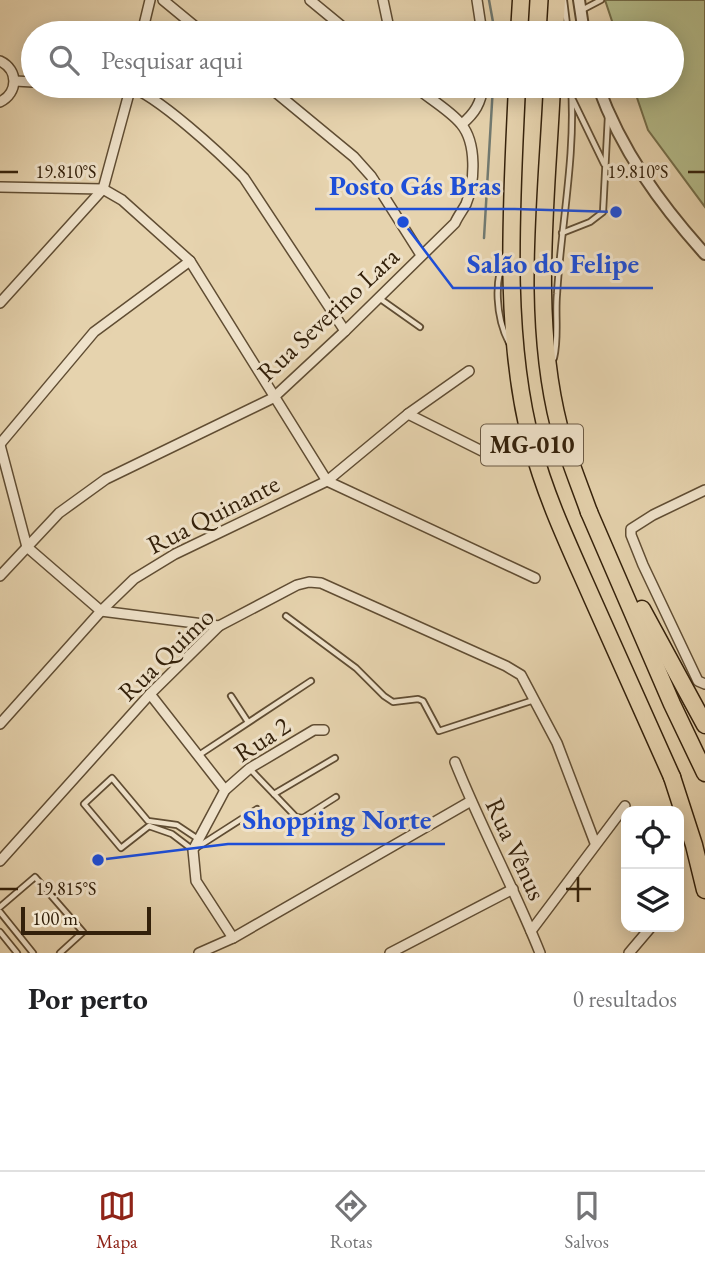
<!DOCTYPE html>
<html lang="pt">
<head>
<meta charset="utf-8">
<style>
  :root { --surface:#fff; --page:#f2f2f2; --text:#202124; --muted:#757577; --line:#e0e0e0; --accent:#8f2418 }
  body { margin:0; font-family:"EB Garamond",serif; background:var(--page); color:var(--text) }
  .controls { position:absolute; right:21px; bottom:21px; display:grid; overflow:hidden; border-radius:14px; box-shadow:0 4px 18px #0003 }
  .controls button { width:63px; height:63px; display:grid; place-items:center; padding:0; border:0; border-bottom:2px solid var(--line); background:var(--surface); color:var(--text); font:35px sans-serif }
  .scale { position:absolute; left:21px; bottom:18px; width:130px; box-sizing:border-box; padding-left:7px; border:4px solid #33200a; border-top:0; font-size:19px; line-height:24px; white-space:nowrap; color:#33200a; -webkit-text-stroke:5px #efe2ca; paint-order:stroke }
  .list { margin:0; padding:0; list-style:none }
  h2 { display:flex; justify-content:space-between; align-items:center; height:91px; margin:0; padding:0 28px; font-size:30px }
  h2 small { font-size:23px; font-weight:400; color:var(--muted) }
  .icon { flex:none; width:38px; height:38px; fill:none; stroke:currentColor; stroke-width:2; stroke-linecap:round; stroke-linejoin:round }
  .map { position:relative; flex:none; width:705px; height:953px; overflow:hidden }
  .search { position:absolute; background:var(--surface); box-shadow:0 4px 18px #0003; left:21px; right:21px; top:21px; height:77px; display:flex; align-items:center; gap:18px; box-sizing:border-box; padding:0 24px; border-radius:38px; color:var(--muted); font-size:26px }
  .sheet { height:217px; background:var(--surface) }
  nav { display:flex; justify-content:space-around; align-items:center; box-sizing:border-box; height:98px; border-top:2px solid var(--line); background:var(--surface); font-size:19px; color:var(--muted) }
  nav a { display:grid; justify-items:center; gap:4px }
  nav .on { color:var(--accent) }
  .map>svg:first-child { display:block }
  .green { fill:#b4bc8b; stroke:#746e4a; stroke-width:2 }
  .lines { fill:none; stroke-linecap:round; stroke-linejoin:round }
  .stream { stroke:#717a71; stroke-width:2.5 }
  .service-casing { stroke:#604d33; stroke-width:8 }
  .minor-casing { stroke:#604d33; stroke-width:12 }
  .tertiary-casing { stroke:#604d33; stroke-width:14 }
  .trunk-casing { stroke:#33200a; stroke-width:19 }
  .motorway-casing { stroke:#33200a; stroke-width:19 }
  .service { stroke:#efe2ca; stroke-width:4.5 }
  .minor { stroke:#efe2ca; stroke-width:9 }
  .tertiary { stroke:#efe2ca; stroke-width:10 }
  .trunk { stroke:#e6d3ae; stroke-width:16 }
  .motorway { stroke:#e6d3ae; stroke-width:16 }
  .ticks { fill:none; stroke:#33200a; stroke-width:2.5 }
  .labels { text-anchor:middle; stroke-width:6; stroke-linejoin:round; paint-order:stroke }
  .shield { fill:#efe2ca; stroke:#6b5a44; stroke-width:2 }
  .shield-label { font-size:24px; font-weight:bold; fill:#33200a }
  .street-label { font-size:26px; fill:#33200a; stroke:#efe2ca }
  .ticks-label { font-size:18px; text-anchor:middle; fill:#33200a; stroke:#efe2ca; stroke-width:6; stroke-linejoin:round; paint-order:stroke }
  .leader { fill:none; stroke:#1d4ed8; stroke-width:2.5 }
  .callout-dot { fill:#1d4ed8; stroke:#efe2ca; stroke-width:2.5 }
  .callout-label { font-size:28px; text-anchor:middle; font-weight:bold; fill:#1d4ed8; stroke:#efe2ca; stroke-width:6; stroke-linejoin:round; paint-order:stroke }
</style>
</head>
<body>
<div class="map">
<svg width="705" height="953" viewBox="0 0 705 953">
  <rect width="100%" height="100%" fill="#e6d3ae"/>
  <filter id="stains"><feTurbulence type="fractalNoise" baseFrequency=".00286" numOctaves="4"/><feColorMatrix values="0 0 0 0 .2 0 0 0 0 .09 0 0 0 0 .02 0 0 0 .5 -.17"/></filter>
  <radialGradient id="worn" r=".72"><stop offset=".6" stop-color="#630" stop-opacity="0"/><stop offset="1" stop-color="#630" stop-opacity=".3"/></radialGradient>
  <polygon class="green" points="605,0 705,0 705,207 648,130 633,86 672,86 672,33 616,33"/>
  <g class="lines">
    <g class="stream">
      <polyline points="489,0 495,33"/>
      <polyline points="484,238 493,86"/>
    </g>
    <g class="service-casing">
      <g id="service">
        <polyline points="564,0 568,33"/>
        <polyline points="580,11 601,0"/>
        <polyline points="573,100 604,164"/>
        <polyline points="562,233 590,222 603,212 608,116"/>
        <path d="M 506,254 C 493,280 496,318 509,343"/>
        <polyline points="379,298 420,327"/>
        <path d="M 554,358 C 559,337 555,316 557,294 C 561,226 576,154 571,86"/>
        <polyline points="286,616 356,668 384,696 393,702 418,699 423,701 439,731 534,700"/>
        <polyline points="231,696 248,722"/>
        <polyline points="199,755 311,681"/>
        <polyline points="250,769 296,817 303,818 336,797"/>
        <polyline points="274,794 335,758"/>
        <polyline points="198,839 177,825 148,821 112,778 84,804 121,848 149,826 172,834 193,850 257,809"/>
        <polyline points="0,907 35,877 83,932 60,953"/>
        <polyline points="0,912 33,953"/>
        <polyline points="0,932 17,953"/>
      </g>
    </g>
    <g class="minor-casing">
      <g id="minor">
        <polyline points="163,0 203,33"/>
        <polyline points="310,0 350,33"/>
        <polyline points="383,0 390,33"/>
        <polyline points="477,0 482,33"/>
        <polyline points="142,33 150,0"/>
        <path d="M 0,61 C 19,70 18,93 0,102"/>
        <polyline points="15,81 33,82"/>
        <path d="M 128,86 C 157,95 221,154 244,178 L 345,331"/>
        <polyline points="268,86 354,157 371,176 421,255"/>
        <path d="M 462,124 C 475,113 481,103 483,86"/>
        <polyline points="0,187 103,189 122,200 190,261 327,481 535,578"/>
        <polyline points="0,303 103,189 131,86"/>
        <polyline points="408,414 498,459"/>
        <polyline points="0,444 94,332 190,261"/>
        <polyline points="0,445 27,547 101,611 219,626"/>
        <polyline points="705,490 653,515 631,529 631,535 643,565 698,681 705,684"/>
        <path d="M 0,576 L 59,513 L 106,479 L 273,398 L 345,331 L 455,223 C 458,216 463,210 466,204 C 475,182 477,143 461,124 C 451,111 427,97 414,86"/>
        <polyline points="150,694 225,790"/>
        <polyline points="0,724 101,611 134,579 175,554 327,481 408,414 469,371"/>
        <path d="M 455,762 C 481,827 514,888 540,953"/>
        <polyline points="0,861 150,694 219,626 297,585 309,582 321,583 506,666 521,675 557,743 595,843"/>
        <polyline points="531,931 625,806"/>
        <polyline points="233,938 196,881 193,850 225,790 250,768 314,730 324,730"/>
        <polyline points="199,953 233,938 471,801"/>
        <polyline points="390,953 513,889"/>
        <polyline points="629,953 651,927"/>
      </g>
    </g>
    <g class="tertiary-casing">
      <g id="tertiary">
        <polyline points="579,0 584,33"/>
        <path d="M 598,86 C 621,150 660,204 705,254"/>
      </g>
    </g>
    <g class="trunk-casing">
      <g id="trunk">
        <polyline points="589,512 672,704 705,773"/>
        <polyline points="642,609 705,725"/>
        <polyline points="672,777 694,845 705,890"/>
      </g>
    </g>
    <g class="motorway-casing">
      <g id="motorway">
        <polyline points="519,33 521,0"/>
        <polyline points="555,33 557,0"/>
        <path d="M 517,86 C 512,201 502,333 532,445 C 546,498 570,548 592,598 C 618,657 645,717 672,777"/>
        <path d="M 552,86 C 547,197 531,316 559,426 C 567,455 579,484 589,512"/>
      </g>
    </g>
    <use href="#service" class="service"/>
    <use href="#minor" class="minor"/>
    <use href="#tertiary" class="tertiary"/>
    <use href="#trunk" class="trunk"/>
    <use href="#motorway" class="motorway"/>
  </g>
  <path class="ticks" d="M 0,172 L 18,172M 688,172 L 705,172M 578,877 L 578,902M 0,889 L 18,889M 566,889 L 591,889"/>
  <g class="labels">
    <rect class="shield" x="481" y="424.5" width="102" height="41" rx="5"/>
    <g class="shield-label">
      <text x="532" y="453">MG-010</text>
    </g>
    <g class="street-label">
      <text transform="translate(328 314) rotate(-43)" y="9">Rua Severino Lara</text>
      <text transform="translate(213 514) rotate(-27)" y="9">Rua Quinante</text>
      <text transform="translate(166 654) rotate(-44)" y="9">Rua Quimo</text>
      <text transform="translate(262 739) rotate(-33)" y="9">Rua 2</text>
      <text transform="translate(516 849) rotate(65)" y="9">Rua Vênus</text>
    </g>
  </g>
  <g class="ticks-label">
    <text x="66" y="178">19.810°S</text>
    <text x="638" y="178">19.810°S</text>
    <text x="66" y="895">19.815°S</text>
  </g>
  <path class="leader" d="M616 212L515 209H315M403 222L453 288H653M98 860L228 844H445"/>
  <g class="callout-dot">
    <circle cx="616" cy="212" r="7"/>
    <circle cx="403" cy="222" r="7"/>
    <circle cx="98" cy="860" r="7"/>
  </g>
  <g class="callout-label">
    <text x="415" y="195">Posto Gás Bras</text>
    <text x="553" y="273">Salão do Felipe</text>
    <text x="337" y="829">Shopping Norte</text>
  </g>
  <rect width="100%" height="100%" filter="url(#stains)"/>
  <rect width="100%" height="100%" fill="url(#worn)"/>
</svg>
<div class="controls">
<button><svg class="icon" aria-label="locate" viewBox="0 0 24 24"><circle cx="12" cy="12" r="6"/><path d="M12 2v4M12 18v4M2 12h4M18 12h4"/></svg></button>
<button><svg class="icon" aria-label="layers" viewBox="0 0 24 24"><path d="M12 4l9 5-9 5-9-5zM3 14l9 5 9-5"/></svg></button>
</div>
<div class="scale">100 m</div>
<div class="search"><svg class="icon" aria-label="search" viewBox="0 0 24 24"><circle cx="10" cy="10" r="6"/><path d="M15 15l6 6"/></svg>Pesquisar aqui</div>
</div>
<section class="sheet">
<h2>Por perto<small>0 resultados</small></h2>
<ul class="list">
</ul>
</section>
<nav>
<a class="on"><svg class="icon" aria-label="map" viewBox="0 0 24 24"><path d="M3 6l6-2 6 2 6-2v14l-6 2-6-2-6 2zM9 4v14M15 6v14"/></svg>Mapa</a>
<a><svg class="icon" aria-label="directions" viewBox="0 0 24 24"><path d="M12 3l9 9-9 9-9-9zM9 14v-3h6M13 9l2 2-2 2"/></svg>Rotas</a>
<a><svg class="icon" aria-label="saved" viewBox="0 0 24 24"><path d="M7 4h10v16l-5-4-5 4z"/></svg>Salvos</a>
</nav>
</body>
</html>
